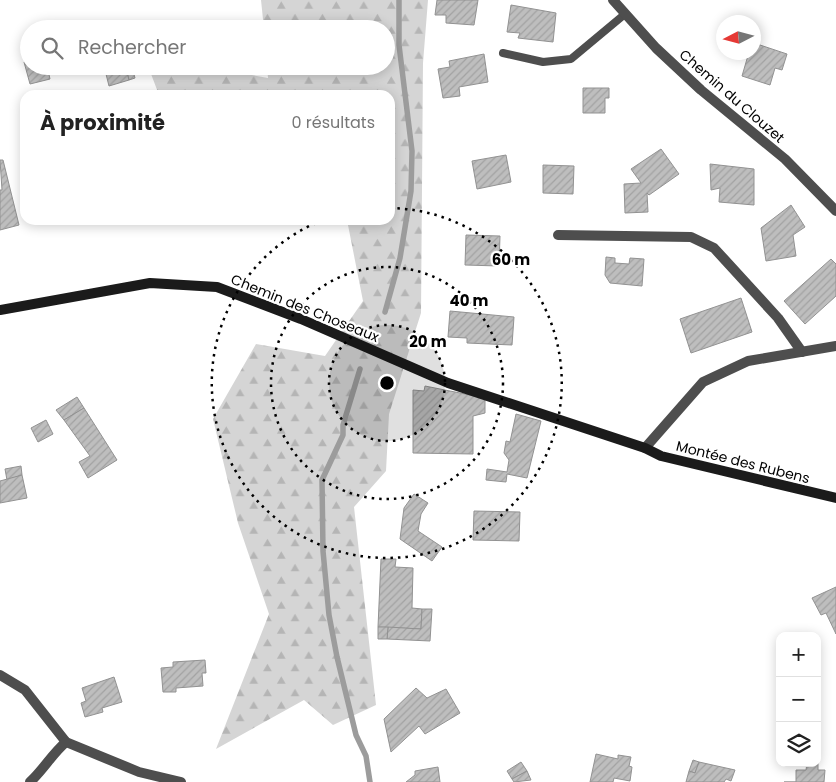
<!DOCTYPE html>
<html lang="fr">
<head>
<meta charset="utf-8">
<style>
  :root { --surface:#fff; --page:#f6f6f6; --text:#222; --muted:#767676; --line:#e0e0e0 }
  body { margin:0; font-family:Poppins,sans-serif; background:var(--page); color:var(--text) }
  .controls { position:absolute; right:15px; bottom:15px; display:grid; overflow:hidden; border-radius:10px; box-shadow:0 2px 12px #0003 }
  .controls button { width:45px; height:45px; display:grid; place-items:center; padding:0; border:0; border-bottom:1px solid var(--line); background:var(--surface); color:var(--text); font:25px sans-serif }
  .compass { position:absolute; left:716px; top:15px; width:45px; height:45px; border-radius:50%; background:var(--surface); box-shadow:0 2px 12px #0003; rotate:264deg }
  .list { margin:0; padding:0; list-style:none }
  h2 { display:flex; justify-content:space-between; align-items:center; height:65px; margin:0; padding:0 20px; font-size:21px }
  h2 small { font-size:16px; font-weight:400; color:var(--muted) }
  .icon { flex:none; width:28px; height:28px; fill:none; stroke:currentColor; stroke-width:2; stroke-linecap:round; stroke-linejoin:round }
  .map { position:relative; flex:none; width:836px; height:782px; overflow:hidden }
  .search { position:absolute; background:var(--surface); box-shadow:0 2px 12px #0003; left:20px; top:20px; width:375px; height:55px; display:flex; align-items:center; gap:12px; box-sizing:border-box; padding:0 18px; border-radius:28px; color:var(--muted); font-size:19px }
  .panel { position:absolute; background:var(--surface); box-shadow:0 2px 12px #0003; left:20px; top:90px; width:375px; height:135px; border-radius:15px }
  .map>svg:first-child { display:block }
  .forest { fill:url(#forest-firs) }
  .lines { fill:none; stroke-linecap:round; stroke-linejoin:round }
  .stream { stroke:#9c9c9c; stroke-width:5.5 }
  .building { fill:url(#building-hatch); stroke:#929292 }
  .lane { stroke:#4e4e4e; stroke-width:8 }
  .street { stroke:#4e4e4e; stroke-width:10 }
  .secondary { stroke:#1b1b1b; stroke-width:10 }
  .ring { fill:none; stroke:#000; stroke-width:2.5; stroke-dasharray:2.5 5 }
  .labels { text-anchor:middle; stroke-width:4.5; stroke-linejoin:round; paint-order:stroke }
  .street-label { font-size:14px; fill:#000; stroke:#fff }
  .centre { fill:#000; stroke:#fff; stroke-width:2.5 }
  .ring-label { font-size:15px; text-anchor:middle; font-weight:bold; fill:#000; stroke:#fff; stroke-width:4.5; stroke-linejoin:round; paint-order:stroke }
</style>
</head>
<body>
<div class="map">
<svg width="836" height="782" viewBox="0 0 836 782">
  <defs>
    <pattern id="forest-firs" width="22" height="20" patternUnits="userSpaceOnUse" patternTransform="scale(1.25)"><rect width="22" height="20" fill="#d5d5d5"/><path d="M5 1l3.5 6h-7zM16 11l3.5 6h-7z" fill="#b5b5b5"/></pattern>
    <pattern id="building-hatch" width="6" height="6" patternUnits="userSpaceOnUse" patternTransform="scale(1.25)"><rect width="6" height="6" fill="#bebebe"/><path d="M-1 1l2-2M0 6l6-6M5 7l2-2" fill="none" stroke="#a2a2a2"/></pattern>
  </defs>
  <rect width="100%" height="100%" fill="#fff"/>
  <polygon class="forest" points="261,0 428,0 423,63 421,313 389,414 386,471 354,507 376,705 333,725 304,700 216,749 269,614 238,523 213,419 256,344 325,356 363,301 347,220 390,220 390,95 159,95 148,66 201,66 268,78 267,66 386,66 386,29 264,29"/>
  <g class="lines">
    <g class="stream">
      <polyline points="385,312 400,258 411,191 412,151 399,45 399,0"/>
      <polyline points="360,369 343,425 343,435 322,480 323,551 329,615 337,657 356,735 366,756 370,782"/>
    </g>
  </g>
  <g class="building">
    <polygon points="437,0 478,0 474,25 446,23 446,15 435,15"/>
    <polygon points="511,5 556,13 553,42 518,38 520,33 507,32"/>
    <polygon points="754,43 787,54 782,70 775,68 770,85 742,76 749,52 754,52"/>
    <polygon points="484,54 488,82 459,87 460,96 443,98 438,69 450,67 449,61"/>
    <polygon points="29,60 29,66 47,66 50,79 30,84 24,62"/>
    <polygon points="132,67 135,78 129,80 126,69"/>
    <polygon points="126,69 129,80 109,86 106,74"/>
    <polygon points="583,88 609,88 609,98 605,98 605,113 583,113"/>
    <polygon points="661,149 679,174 649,195 647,193 648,212 625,213 624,184 641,183 631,169"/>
    <polygon points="506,155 511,182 477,189 472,161"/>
    <polygon points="0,160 3,160 19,225 0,230 0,190 2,190"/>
    <polygon points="710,164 754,169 754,205 719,202 720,188 711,190"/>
    <polygon points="543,165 574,166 573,194 543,193"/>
    <polygon points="791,205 805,227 793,235 796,256 766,261 761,228"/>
    <polygon points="466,235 500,236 499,266 465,265"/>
    <polygon points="606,257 615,258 615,263 629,264 630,258 644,259 642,286 610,283 605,275"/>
    <polygon points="831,259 836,264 836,296 805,324 784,301"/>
    <polygon points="741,298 752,332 691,353 680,319"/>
    <polygon points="450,311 514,317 512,345 467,343 467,338 448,337"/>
    <polygon points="425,386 485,398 485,413 473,416 473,454 413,453 413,390 424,391"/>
    <polygon points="77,397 84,408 64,420 56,410"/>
    <polygon points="84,408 117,460 88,478 79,462 90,456 64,420"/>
    <polygon points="516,414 541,421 527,478 507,474 506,482 486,480 487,469 507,472 509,460 504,453 506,441 510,442"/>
    <polygon points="46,420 53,434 38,442 31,428"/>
    <polygon points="21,466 22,475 7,480 5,469"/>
    <polygon points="22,475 27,498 0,503 0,481"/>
    <polygon points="414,494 428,503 421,514 418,531 442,547 432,561 400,539 404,508"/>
    <polygon points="474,511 520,512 519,541 473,540"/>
    <polygon points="381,559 396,559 395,567 413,568 412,608 422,609 421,629 378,627"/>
    <polygon points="836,587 836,634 826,613 821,615 812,598"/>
    <polygon points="422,609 432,609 430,641 387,639 388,627 421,629"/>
    <polygon points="378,627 388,627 387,639 378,639"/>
    <polygon points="205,660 206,673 202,673 203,686 176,688 176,692 163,692 161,668 173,667 173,662"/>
    <polygon points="114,677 122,702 102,708 103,712 85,717 81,703 86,701 82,688"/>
    <polygon points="416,688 427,698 446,689 460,713 425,734 419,726 391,752 384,719"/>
    <polygon points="596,754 618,759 618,755 631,757 629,766 632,767 630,781 614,778 613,782 590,782"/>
    <polygon points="693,760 699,762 695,773 689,771"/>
    <polygon points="521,762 527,771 512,779 507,771"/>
    <polygon points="699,762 735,770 731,781 726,779 724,782 686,782 689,771 695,773"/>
    <polygon points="807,763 818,763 818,770 825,770 824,782 784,782 796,782 796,770 806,770"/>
    <polygon points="438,767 440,782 406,782 415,775 415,771"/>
    <polygon points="527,771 531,780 514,782 512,779"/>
  </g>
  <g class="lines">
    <polyline class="lane" points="503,53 543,62 571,59 625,14"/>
    <g class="street">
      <polyline points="613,0 656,48 701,90 785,159 836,211"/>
      <polyline points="558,235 691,237 714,248 778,318 802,352"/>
      <polyline points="645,448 703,382 748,361 836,346"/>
      <polyline points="0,675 25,690 66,742 139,772 181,782"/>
      <path d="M 30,782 C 44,769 52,754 66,742"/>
    </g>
    <polyline class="secondary" points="0,310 150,283 217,287 301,319 448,383 645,448 661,456 836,498"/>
  </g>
  <circle cx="387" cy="383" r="58" fill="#000" fill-opacity=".12"/>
  <g class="ring">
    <circle cx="387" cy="383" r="58"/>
    <circle cx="387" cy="383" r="116"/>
    <path d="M390 208A175 175 0 1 1 323 220"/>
  </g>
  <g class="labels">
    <g class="street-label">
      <text transform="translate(732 96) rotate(41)" y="5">Chemin du Clouzet</text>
      <text transform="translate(305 308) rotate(22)" y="5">Chemin des Choseaux</text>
      <text transform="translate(743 462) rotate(14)" y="5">Montée des Rubens</text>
    </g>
  </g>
  <circle cx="387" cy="383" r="8" class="centre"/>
  <g class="ring-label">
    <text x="511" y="265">60 m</text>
    <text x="469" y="306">40 m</text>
    <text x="428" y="347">20 m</text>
  </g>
</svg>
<div class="controls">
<button>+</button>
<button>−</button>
<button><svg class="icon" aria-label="layers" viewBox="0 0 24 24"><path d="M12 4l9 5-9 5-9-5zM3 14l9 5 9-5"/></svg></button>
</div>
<svg class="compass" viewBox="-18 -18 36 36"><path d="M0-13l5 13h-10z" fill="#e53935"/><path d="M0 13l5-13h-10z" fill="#767676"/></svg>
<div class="search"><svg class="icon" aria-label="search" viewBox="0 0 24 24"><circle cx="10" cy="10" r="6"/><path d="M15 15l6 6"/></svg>Rechercher</div>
<section class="panel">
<h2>À proximité<small>0 résultats</small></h2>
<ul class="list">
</ul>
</section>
</div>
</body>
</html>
